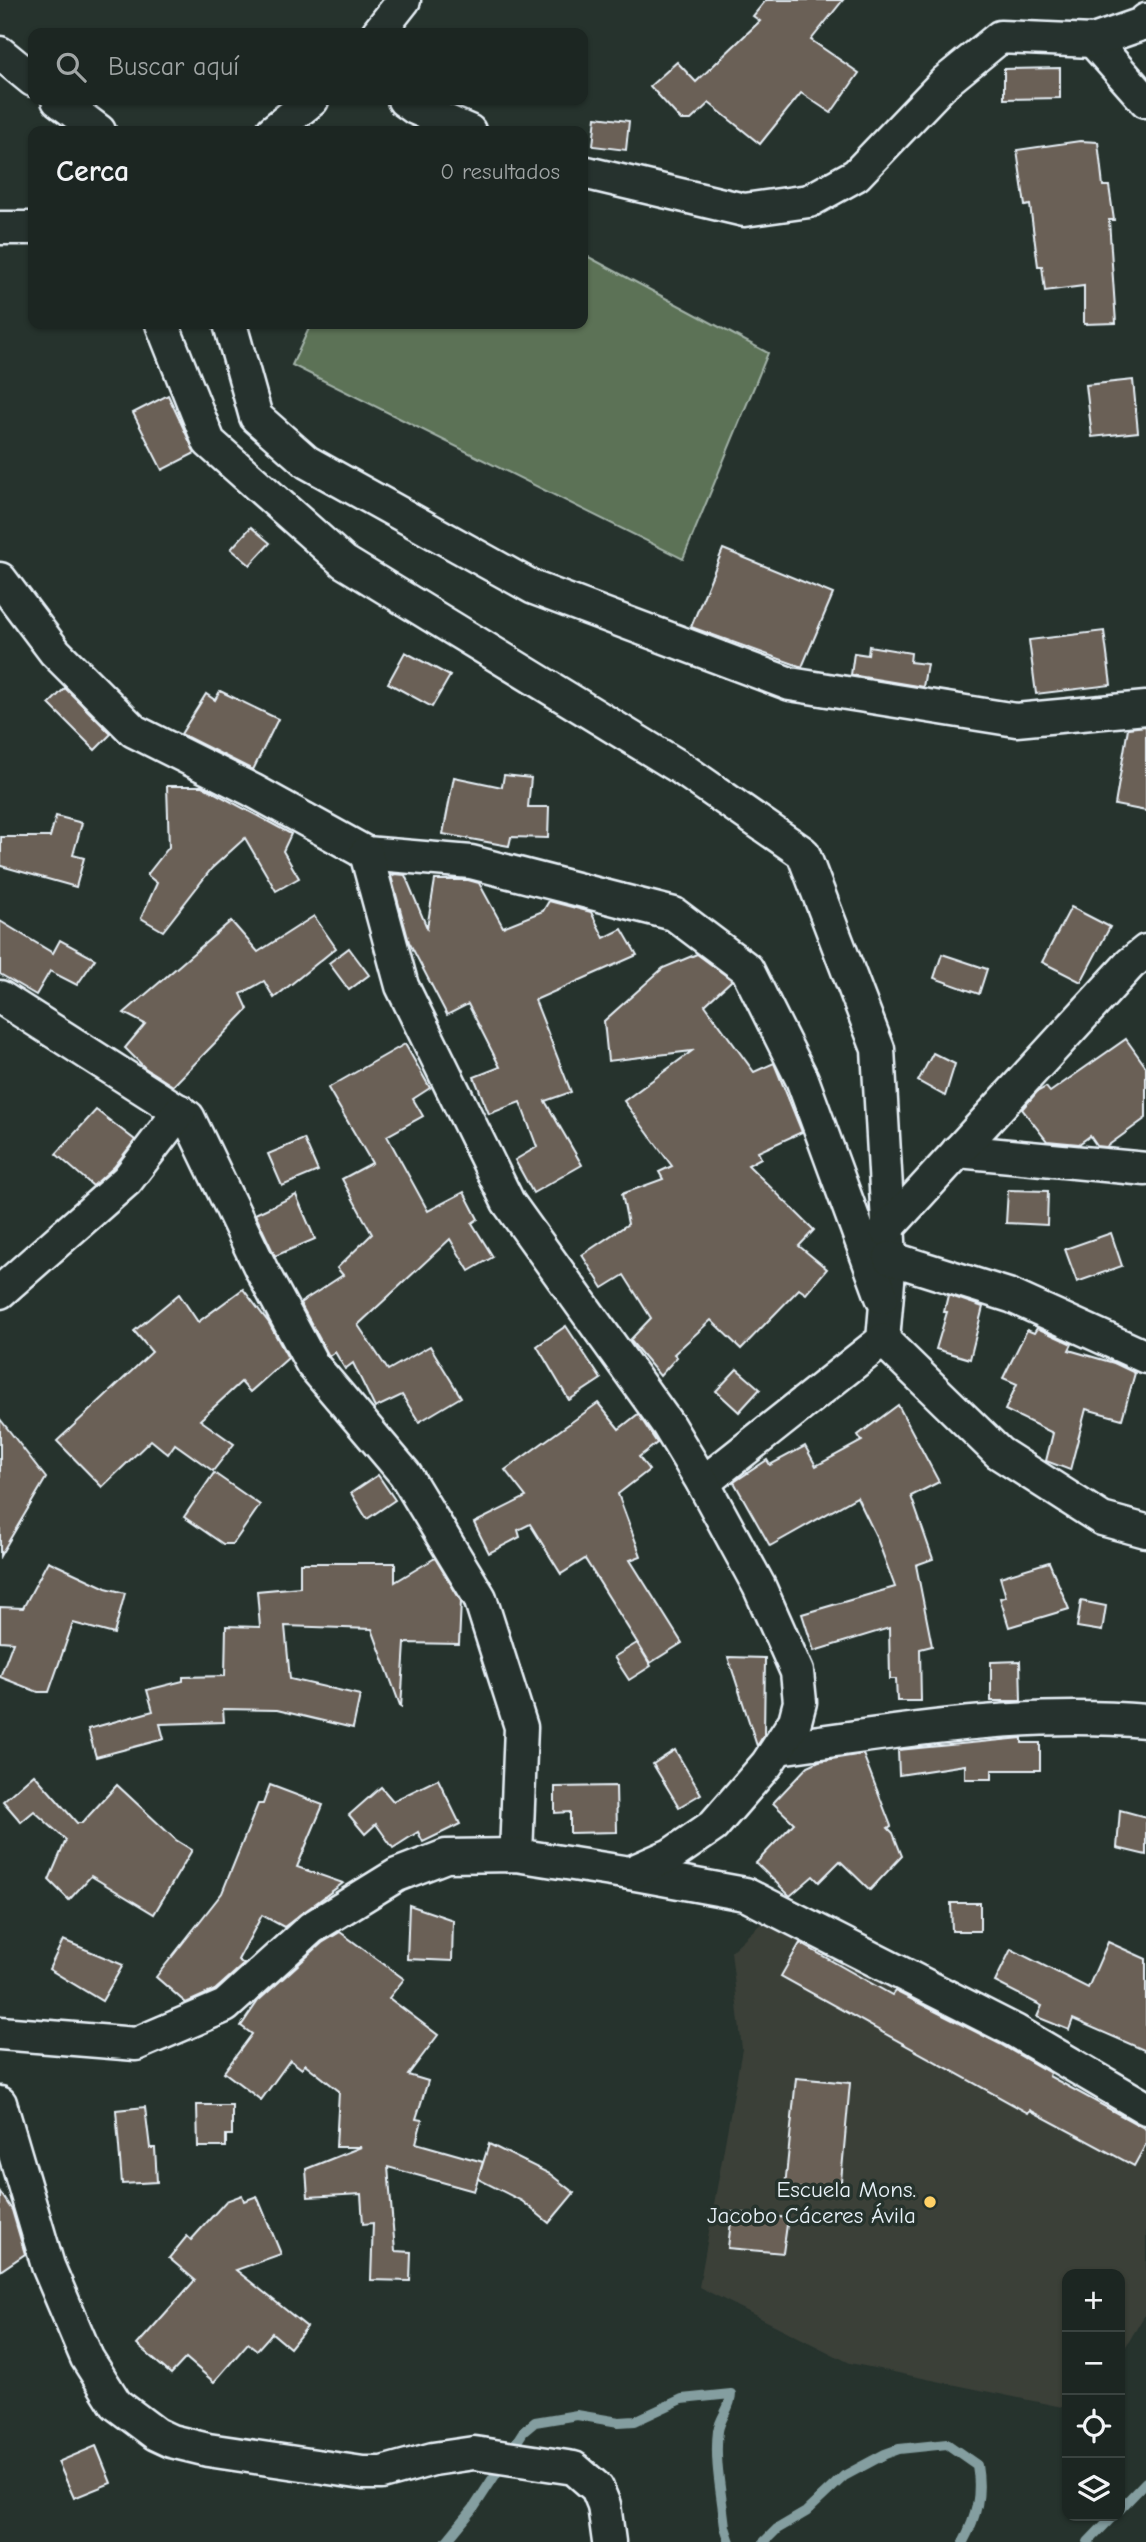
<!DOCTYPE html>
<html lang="es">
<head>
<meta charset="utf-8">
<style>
  :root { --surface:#1c2622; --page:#252e2a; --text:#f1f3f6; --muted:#a0a5a5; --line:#3a4340 }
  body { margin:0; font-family:"Comic Neue",sans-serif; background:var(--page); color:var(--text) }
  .controls { position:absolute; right:21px; bottom:21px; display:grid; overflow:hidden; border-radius:14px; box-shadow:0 2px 5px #0004 }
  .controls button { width:63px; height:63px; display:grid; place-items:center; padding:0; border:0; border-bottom:2px solid var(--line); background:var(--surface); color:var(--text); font:35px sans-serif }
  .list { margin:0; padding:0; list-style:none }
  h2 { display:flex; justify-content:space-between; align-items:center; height:91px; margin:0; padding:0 28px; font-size:30px }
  h2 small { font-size:23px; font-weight:400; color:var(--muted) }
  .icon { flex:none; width:38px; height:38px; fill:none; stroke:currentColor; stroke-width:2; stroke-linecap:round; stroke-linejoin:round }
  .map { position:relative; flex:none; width:1146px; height:2542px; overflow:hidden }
  .search { position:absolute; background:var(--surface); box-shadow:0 2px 5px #0004; left:28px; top:28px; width:560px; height:77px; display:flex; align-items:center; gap:18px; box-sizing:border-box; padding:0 24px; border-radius:14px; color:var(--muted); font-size:26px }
  .panel { position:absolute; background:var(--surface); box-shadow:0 2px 5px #0004; left:28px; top:126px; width:560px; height:203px; border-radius:14px }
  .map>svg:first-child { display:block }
  .built { fill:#3b4039 }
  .green { fill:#5c7257; stroke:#a2b2a8; stroke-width:2 }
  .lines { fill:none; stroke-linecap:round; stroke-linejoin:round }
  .stream { stroke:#849ea0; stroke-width:10 }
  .building { fill:#6b6056; stroke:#e8f1f8; stroke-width:2 }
  .minor-casing { stroke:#e8f1f8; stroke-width:37 }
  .minor { stroke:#26332d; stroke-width:32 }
  .poi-dot { fill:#ffd166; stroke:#26332d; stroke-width:2.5 }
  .labels { text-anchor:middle; stroke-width:7; stroke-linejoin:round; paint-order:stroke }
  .poi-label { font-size:23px; fill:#e8f1f8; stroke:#26332d; text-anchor:end }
</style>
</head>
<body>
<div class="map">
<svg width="1146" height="2542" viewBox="0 0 1146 2542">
  <rect width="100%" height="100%" fill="#26332d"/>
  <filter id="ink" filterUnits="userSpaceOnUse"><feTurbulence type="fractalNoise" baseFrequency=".0143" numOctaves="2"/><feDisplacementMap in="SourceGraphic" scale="14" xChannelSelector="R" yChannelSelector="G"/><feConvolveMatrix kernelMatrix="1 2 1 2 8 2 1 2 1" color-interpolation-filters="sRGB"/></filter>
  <g filter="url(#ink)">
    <polygon class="built" points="767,1918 1146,2129 1146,2313 1120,2356 1120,2274 1067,2274 1067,2408 850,2363 699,2287 742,2049 731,1951"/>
    <polygon class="green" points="583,254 768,353 683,559 292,365 311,324 583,324"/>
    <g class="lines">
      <g class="stream">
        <polyline points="1120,2509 1146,2482"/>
        <path d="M 446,2542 L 473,2509 L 523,2432 L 535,2422 L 577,2415 L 619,2422 L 635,2421 L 682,2399 L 731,2394 C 731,2408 720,2417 718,2431 C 714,2462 722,2496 725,2527 L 730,2542"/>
        <path d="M 764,2542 L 777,2529 L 806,2512 L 844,2476 L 885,2454 L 899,2449 L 947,2444 L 977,2465 C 982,2494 977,2516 963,2542"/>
        <polyline points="1088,2542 1113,2516"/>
      </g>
    </g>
    <g class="building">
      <polygon points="766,0 843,0 811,40 859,73 831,113 801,93 760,144 709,103 691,120 681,120 650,86 677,62 696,82 760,21 753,16"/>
      <polygon points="1060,68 1060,98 1004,99 1004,69"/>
      <polygon points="596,117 629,121 626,150 593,146"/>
      <polygon points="1080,141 1098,142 1103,186 1109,186 1114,220 1109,220 1116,323 1084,324 1084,286 1045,291 1042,266 1038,266 1030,205 1025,206 1017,150"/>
      <polygon points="1133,380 1138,432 1092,437 1086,385"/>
      <polygon points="168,395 195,453 162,470 133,413"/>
      <polygon points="251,527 270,543 250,565 231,549"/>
      <polygon points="723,549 833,594 802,667 691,627"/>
      <polygon points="1104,631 1111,685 1036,694 1029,640"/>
      <polygon points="869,646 911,653 910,662 927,664 923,687 851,675 854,653 868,655"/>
      <polygon points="405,652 450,676 432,707 388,683"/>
      <polygon points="65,688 111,734 95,750 49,704"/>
      <polygon points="220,691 278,719 253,770 181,734 206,694 215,700"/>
      <polygon points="1146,726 1146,811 1115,805 1128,728"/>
      <polygon points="504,775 531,778 528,807 549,807 548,838 511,837 509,846 443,834 454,777 502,787"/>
      <polygon points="167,786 202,786 291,834 283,851 299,878 276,891 245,838 212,868 163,931 141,918 157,883 147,875 169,847"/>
      <polygon points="56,816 82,823 73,855 84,858 76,887 1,866 1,837 50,837"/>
      <polygon points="395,874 405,875 427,928 435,880 468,880 479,883 503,927 543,911 549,901 591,912 604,938 622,929 637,955 535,1000 571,1092 545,1101 582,1165 533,1193 515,1160 537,1147 520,1102 489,1114 474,1077 500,1067 468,1004 447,1015 409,942 391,876"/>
      <polygon points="1071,907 1110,927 1081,982 1042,962"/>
      <polygon points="314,916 336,948 274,998 264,981 241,994 248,1009 173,1086 145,1068 125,1048 145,1024 124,1013 231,921 258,952"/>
      <polygon points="0,921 53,953 60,940 95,959 77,985 50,971 36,995 0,974"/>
      <polygon points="349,948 369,975 349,990 329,963"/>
      <polygon points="697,954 732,980 705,1005 754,1072 774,1063 802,1132 758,1152 761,1158 748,1165 814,1230 799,1246 827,1269 806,1294 799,1289 741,1349 711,1320 674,1354 677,1357 660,1376 630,1340 651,1318 624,1275 603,1288 582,1255 628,1224 622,1194 663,1179 659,1172 672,1166 624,1101 692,1051 608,1061 604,1021 663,968"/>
      <polygon points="942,954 987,969 979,994 934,978"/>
      <polygon points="1126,1039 1146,1067 1146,1118 1106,1147 1097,1146 1090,1136 1079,1144 1047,1141 1022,1109 1037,1092 1046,1087 1050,1092"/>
      <polygon points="405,1044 430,1088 413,1099 423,1116 387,1136 428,1211 464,1192 478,1219 472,1223 493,1257 469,1271 450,1239 358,1325 388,1370 430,1346 461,1397 419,1422 402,1395 375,1408 353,1363 345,1369 335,1352 329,1356 300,1303 343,1275 337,1268 372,1234 342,1179 372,1163 328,1088"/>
      <polygon points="933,1053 955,1064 945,1096 918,1081"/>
      <polygon points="96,1110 135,1140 114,1167 93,1186 56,1154"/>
      <polygon points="304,1139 318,1171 282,1186 268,1154"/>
      <polygon points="1008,1190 1048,1191 1047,1225 1006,1223"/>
      <polygon points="296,1195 315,1239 275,1256 255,1214"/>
      <polygon points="1111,1233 1122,1266 1077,1282 1065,1249"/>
      <polygon points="243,1289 269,1323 288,1358 250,1392 241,1382 200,1420 234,1444 213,1471 175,1444 168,1454 151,1440 102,1487 57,1441 152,1352 134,1331 179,1294 198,1322"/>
      <polygon points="948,1295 983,1307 970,1359 936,1349 947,1312 944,1312"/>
      <polygon points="566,1326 601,1379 569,1400 537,1346"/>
      <polygon points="1037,1328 1072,1344 1069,1350 1114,1363 1135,1373 1122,1419 1086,1409 1070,1470 1046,1461 1053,1433 1005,1410 1017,1384 1003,1378 1027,1330 1034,1333"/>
      <polygon points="737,1369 760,1389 739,1412 716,1391"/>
      <polygon points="598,1403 619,1429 638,1414 657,1443 639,1457 649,1470 618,1494 641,1556 630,1560 682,1643 650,1663 585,1559 561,1574 530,1524 518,1530 520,1537 489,1553 474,1523 526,1497 505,1470"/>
      <polygon points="898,1405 939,1482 911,1496 933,1559 916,1565 932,1646 920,1649 921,1701 897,1701 896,1679 890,1679 889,1628 814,1651 802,1614 895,1587 876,1536 857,1497 770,1546 734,1482 767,1460 770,1465 805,1446 816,1466 862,1441 858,1435"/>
      <polygon points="0,1419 46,1478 0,1556"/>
      <polygon points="214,1473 260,1505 233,1544 223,1544 184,1517"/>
      <polygon points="378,1475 395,1500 367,1519 351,1493"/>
      <polygon points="435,1558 461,1601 459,1644 405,1643 401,1708 372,1629 285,1626 290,1679 360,1695 353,1728 277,1710 223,1709 224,1722 160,1724 164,1739 96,1757 88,1729 153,1711 147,1690 183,1681 183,1677 225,1676 226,1626 260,1627 257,1591 300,1587 300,1563 395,1563 395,1582"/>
      <polygon points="48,1561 106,1588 125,1593 114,1634 73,1623 49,1692 38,1692 0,1677 13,1642 0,1641 0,1607 23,1608"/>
      <polygon points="1049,1562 1069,1609 1009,1627 1000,1598 1006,1597 1000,1577"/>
      <polygon points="1081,1601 1106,1606 1102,1631 1077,1627"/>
      <polygon points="637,1643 651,1666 629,1680 614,1657"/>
      <polygon points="728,1657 765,1658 764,1735 757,1746"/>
      <polygon points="1020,1661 1021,1701 991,1701 991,1662"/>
      <polygon points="1022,1738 1022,1743 1040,1743 1040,1770 992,1770 992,1779 965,1779 965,1765 899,1775 898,1750"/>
      <polygon points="675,1750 701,1794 679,1807 653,1764"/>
      <polygon points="863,1754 891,1826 888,1828 893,1833 902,1856 870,1890 840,1861 819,1882 813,1876 790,1896 756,1863 794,1823 773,1803 808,1766 819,1761"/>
      <polygon points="34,1774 77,1823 82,1823 117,1785 176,1840 192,1850 154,1914 91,1876 69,1900 49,1880 66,1840 34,1811 21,1822 3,1801"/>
      <polygon points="438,1779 460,1824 423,1842 418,1832 393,1848 376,1824 365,1834 349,1815 381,1787 393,1801"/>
      <polygon points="270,1785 323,1805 297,1867 343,1883 284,1927 262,1915 238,1960 244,1964 215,1990 186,2003 156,1977 222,1893 258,1804 263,1804"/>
      <polygon points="616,1786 617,1832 570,1833 570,1812 555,1813 555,1787"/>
      <polygon points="1120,1810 1146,1817 1146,1855 1117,1848"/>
      <polygon points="951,1903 980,1903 980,1931 952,1931"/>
      <polygon points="409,1905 453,1920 452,1961 407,1959"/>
      <polygon points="340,1932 404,1979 389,1998 438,2035 408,2075 428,2081 416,2119 422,2120 416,2143 483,2162 474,2191 388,2167 395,2251 411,2252 410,2281 371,2280 373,2223 363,2224 361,2194 308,2197 306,2169 361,2147 336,2147 339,2091 305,2064 302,2069 290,2060 261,2100 224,2072 252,2034 241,2026 258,2001 322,1943"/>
      <polygon points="63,1940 123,1965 102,2001 49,1969"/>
      <polygon points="1108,1942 1146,1959 1146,2051 1073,2019 1069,2030 1037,2017 1042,2006 995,1982 1011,1949 1088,1988"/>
      <polygon points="800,1943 892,1995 895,1991 1000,2044 1050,2073 1049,2076 1146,2129 1146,2144 1134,2166 1030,2110 1028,2113 781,1976"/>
      <polygon points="796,2078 850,2083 840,2192 785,2187"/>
      <polygon points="197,2105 232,2105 232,2135 226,2135 226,2147 198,2147"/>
      <polygon points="145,2107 150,2148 155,2148 157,2182 122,2184 116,2110"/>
      <polygon points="489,2144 550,2174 574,2193 549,2223 522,2201 478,2179"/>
      <polygon points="0,2192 12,2210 25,2254 0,2271"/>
      <polygon points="242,2195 244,2201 257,2196 281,2254 236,2270 307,2327 290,2348 272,2333 257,2350 248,2343 214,2382 186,2358 171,2374 137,2345 195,2280 169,2258 187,2236 191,2240 226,2201"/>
      <polygon points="732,2212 788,2218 783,2253 728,2248"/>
      <polygon points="96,2446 111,2483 74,2498 58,2462"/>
    </g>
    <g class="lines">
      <g class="minor-casing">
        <g id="minor">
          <polyline points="378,33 404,0"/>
          <polyline points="1093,41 1146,101"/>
          <polyline points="0,53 33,80"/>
          <polyline points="58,100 99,131"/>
          <polyline points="404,100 415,108 469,131"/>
          <polyline points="273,131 312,100"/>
          <polyline points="583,172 744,210 809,201 856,175 945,82 1000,37 1093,41 1142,24 1146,20"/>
          <polyline points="0,228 33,228"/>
          <polyline points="162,324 209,442 344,562 681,768 803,853 878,1049 890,1258 883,1340 703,1483"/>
          <polyline points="230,324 256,417 307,462 534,588 790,684 1016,720 1146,708"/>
          <polyline points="0,579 55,652 134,731 252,790 366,853 471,862 674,914 747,969 802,1079 882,1297"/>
          <polyline points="0,997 188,1117 261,1269 312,1364 405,1474 480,1598 521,1727 516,1855"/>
          <polyline points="958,1151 1146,1169"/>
          <polyline points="886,1230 1130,964 1146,951"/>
          <polyline points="890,1258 1011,1296 1146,1357"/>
          <polyline points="0,1292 127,1180 180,1111"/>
          <polyline points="883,1340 999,1453 1102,1519 1146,1531"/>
          <path d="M 778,1748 C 900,1731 1023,1710 1146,1721"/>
          <polyline points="630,1873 745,1894 1015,2031 1146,2108"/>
          <polyline points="0,2033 136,2044 225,2006 311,1928 397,1875 446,1856 516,1855 630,1873 671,1855 713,1826 767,1764 795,1721 800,1702 797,1672 759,1586 703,1483 668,1425 508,1202 402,986 366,853"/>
          <polyline points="0,2103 48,2266 87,2358 116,2404 156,2434 171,2441 208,2450 363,2473 382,2473 433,2459 474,2453 574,2468 597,2488 604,2505 609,2542"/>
        </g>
      </g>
      <use href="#minor" class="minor"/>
    </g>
  </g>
  <circle class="poi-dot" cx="930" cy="2202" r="7"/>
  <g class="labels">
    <g class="poi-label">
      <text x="916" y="2197">Escuela Mons.<tspan x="916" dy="26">Jacobo Cáceres Ávila</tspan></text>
    </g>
  </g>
</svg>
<div class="controls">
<button>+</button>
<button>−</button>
<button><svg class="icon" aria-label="locate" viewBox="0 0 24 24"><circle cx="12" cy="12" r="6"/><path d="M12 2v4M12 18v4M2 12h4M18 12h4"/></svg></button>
<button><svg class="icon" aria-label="layers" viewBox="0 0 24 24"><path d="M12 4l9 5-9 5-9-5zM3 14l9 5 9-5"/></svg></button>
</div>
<div class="search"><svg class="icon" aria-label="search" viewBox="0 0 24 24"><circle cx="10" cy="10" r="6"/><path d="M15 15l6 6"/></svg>Buscar aquí</div>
<section class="panel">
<h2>Cerca<small>0 resultados</small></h2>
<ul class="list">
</ul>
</section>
</div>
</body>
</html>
